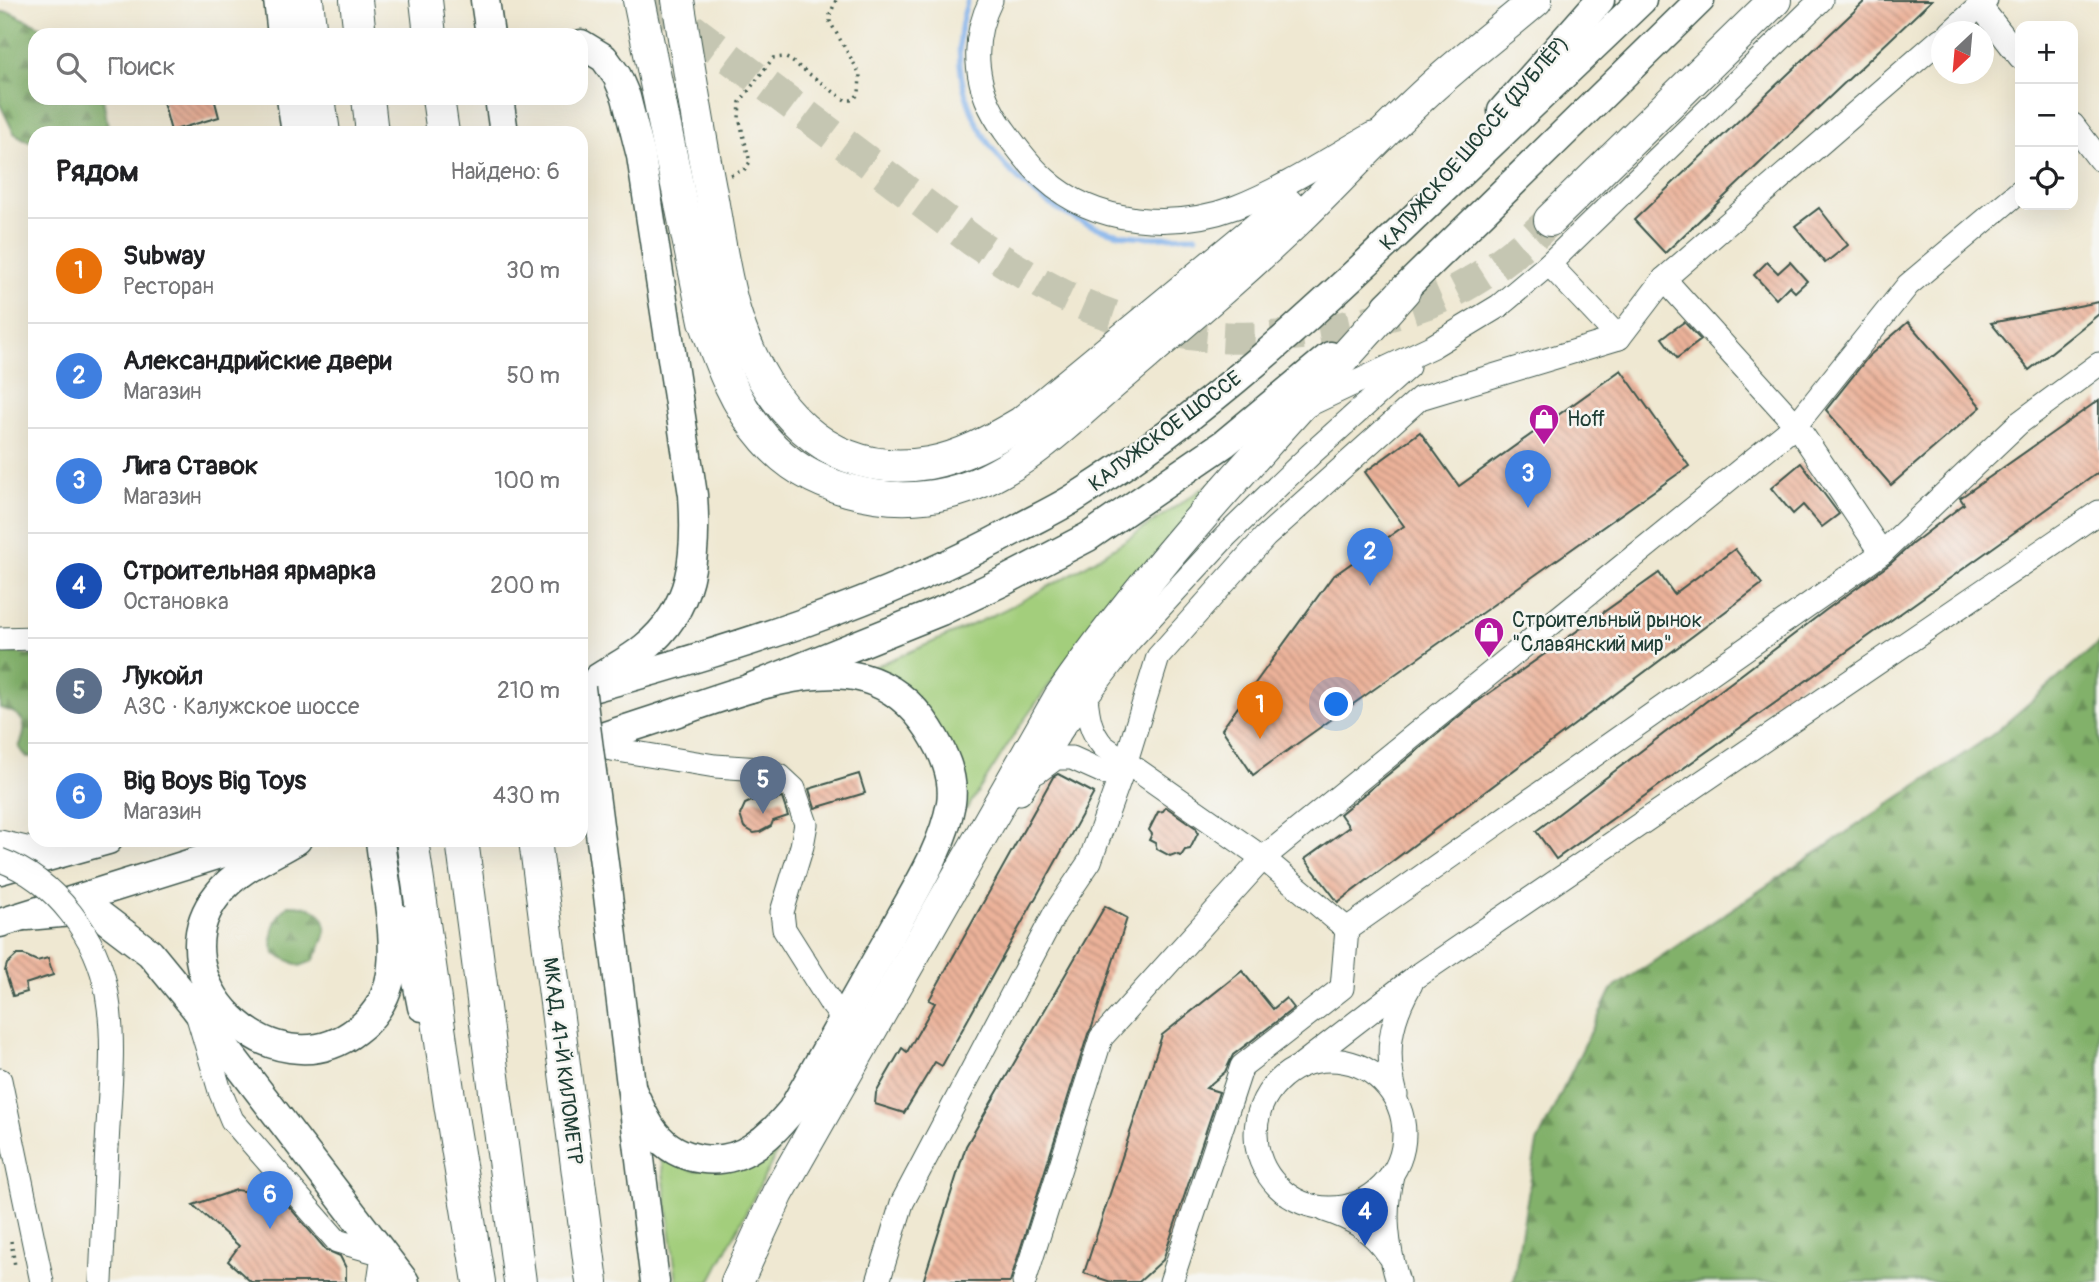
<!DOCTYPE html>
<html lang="ru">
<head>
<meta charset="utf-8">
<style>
  :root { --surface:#fff; --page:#f6f6f6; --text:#202124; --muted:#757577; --line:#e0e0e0; --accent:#b5179e }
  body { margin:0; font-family:Pangolin,sans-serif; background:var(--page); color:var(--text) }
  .controls { position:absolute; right:21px; top:21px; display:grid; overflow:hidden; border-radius:14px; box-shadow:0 7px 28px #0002 }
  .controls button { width:63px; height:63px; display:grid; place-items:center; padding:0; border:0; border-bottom:2px solid var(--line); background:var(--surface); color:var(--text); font:35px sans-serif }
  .compass { position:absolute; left:1931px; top:21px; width:63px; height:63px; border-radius:50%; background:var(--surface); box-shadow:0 7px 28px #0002; rotate:206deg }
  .you { position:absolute; left:1337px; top:705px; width:24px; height:24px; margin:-18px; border:5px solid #fff; border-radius:50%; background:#1a73e8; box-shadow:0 0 0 10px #1a73e833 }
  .badge { display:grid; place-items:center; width:46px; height:46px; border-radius:50%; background:var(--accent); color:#fff; font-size:23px; font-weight:700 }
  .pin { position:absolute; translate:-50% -58px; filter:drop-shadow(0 2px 4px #0008) }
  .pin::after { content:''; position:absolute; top:37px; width:24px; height:21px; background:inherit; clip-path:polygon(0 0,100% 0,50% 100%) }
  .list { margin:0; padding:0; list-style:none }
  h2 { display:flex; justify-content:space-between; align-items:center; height:91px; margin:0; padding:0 28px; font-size:30px }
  h2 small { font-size:23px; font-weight:400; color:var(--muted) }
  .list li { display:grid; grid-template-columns:46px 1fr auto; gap:21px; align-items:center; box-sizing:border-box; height:105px; padding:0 28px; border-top:2px solid var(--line) }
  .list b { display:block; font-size:26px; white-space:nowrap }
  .list p { margin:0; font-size:23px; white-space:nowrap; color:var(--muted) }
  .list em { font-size:23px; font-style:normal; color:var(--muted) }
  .icon { flex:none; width:38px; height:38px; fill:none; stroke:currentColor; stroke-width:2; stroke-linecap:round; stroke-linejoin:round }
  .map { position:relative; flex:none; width:2099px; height:1282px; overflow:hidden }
  .search { position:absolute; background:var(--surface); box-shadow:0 7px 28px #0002; left:28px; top:28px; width:560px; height:77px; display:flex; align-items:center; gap:18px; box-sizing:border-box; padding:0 24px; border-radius:21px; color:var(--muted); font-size:26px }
  .panel { position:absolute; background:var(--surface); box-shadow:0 7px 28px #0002; left:28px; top:126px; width:560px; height:721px; border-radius:21px }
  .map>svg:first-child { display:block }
  .grass { fill:#a3ce7b; stroke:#618658; stroke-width:2 }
  .forest { fill:url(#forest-firs); stroke:#507750; stroke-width:2 }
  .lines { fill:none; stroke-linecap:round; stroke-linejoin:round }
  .stream { stroke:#7fb0ea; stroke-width:5 }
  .building { fill:url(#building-back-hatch) }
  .highway-tunnel { stroke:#c5c6b2; stroke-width:32; stroke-dasharray:32 16; stroke-linecap:butt }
  .minor-casing { stroke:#3e574c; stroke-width:25 }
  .major-casing { stroke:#3e574c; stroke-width:31 }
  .highway-casing { stroke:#3e574c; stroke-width:34 }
  .path { stroke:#3e574c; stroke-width:3.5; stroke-dasharray:2 5; stroke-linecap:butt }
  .minor { stroke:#fff; stroke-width:23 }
  .major { stroke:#fff; stroke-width:28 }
  .highway { stroke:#fff; stroke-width:32 }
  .minor-bridge-casing { stroke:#3e574c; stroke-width:25; stroke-linecap:butt }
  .major-bridge-casing { stroke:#3e574c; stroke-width:31; stroke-linecap:butt }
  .minor-bridge { stroke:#fff; stroke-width:23 }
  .major-bridge { stroke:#fff; stroke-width:28 }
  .labels { text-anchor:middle; stroke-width:5; stroke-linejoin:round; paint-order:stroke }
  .street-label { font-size:21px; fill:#1f3d34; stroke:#f6f6f2 }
  .poi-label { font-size:21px; fill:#1f3d34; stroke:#f6f6f2; text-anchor:start }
</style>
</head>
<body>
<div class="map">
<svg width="2099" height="1282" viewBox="0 0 2099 1282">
  <defs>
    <pattern id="forest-firs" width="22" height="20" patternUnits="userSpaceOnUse" patternTransform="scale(1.75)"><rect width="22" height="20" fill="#82b16b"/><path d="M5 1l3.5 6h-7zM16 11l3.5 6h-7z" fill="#6a9159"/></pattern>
    <pattern id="building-back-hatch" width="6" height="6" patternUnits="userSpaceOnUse" patternTransform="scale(1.75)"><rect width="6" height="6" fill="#ecb29a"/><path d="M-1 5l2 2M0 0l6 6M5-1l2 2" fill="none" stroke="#bf927e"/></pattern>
  </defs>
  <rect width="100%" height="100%" fill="#f6f6f2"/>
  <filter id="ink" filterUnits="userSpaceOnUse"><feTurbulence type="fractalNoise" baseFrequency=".0143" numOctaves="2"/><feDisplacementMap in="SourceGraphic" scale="14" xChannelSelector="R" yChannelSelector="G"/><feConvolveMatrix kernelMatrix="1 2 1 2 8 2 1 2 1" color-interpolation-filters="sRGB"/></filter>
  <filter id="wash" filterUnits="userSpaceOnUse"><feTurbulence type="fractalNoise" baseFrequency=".00686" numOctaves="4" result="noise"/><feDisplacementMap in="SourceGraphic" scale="28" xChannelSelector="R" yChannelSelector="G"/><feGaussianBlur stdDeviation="1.57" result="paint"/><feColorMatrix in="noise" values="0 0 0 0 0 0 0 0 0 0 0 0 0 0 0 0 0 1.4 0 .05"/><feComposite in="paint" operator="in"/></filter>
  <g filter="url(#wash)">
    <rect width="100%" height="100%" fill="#efe8d2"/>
    <g class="grass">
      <path d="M 1224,474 L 1077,647 L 1021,724 L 967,809 L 961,806 L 959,774 L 869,669 C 928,644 988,620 1044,589 C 1107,556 1165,513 1224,474 Z"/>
      <polygon points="789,1129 710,1282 677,1282 661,1157 695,1171"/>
    </g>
    <g class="forest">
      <polygon points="0,12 9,12 59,35 35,35 35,98 103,98 109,133 35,133 35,145 14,133 0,104"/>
      <polygon points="2099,643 2099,1282 1513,1282 1537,1143 1611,990 1992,735"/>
      <path d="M 4,651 L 35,656 L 35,757 L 27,757 L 19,747 C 30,725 24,713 0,708 L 0,653 Z"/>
      <path d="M 288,905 C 307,905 329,909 325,935 C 323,943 317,953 313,961 L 300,966 L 275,954 C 268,935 274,918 288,905 Z"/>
    </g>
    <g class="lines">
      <path class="stream" d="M 968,0 C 932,102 1013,206 1111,232 C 1139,239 1168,237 1196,236"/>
    </g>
    <g id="blocks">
      <g class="building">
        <polygon points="1866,0 1932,0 1665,253 1634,220"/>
        <polygon points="162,98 214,98 219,117 171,131"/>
        <polygon points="1819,208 1848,245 1825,263 1795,226"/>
        <polygon points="1767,262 1778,273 1790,262 1807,281 1795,292 1789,286 1776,299 1754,275"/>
        <polygon points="2099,302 2099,314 2029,370 1991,323"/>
        <polygon points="1684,322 1701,340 1677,358 1662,338"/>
        <polygon points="1908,322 1981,407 1891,485 1826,410 1869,356"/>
        <polygon points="1621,370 1689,466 1253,775 1222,729 1332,577 1404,526 1365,472 1420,432 1459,486"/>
        <polygon points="2099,400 2099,472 1556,859 1536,831 1826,610 1890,564 1912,544 1964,504 1960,498"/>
        <polygon points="1801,463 1839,514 1822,527 1803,505 1793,514 1771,488"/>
        <polygon points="1735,549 1762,584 1338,902 1305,859 1349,827 1340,814 1474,704 1659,573 1674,594"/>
        <polygon points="859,774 865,793 815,808 809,789"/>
        <polygon points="1058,774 1094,793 942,1066 935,1062 904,1113 875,1104 876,1093 902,1048 907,1052 935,1003 929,1000 1053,777"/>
        <polygon points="782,798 788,816 773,821 771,826 760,832 754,833 744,827 740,815 745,804 756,799 767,802"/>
        <polygon points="1166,807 1196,828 1198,833 1190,849 1185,850 1181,856 1175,854 1170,856 1157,849 1155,843 1149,840 1152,834 1149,830 1158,812 1163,811"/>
        <polygon points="1105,906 1127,918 1092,1027 1088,1034 1010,1282 923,1282 966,1146"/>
        <polygon points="17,955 24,955 37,961 48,958 53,975 25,984 27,992 13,996 5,971 7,964"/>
        <polygon points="1242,971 1273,1009 1286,998 1294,1008 1233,1055 1225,1072 1206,1088 1219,1092 1163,1260 1139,1282 1111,1282 1084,1273 1162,1035"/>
        <polygon points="236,1190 271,1195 286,1203 326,1250 340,1256 346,1268 346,1282 251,1282 228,1261 239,1246 193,1205"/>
      </g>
    </g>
  </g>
  <g filter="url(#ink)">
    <use href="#blocks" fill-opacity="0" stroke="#3e574c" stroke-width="2"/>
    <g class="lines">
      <path class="highway-tunnel" d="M 653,0 L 973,241 C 1019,272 1066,301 1119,318 C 1206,347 1300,342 1387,316 C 1416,308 1445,298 1471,282 C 1500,265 1526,244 1550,220"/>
      <g class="minor-casing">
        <g id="minor">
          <path d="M 991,0 C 969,44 975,91 1004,130 C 1016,147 1029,165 1045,179 C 1095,225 1174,230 1236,207 C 1283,189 1328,159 1372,134"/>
          <polyline points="1980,6 2020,57"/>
          <polyline points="1951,32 1986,0"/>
          <polyline points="2073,125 2099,159"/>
          <polyline points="1549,264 1619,338"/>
          <polyline points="1664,279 1796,425 1882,553"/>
          <polyline points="1306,406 1433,346 1499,306 1549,264 1821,0"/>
          <polyline points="0,639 35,638"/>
          <path d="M 1086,697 C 1088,716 1090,731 1103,746 L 1263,858 L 1347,929"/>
          <polyline points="581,744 715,766 760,769 780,776 794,789 806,824 802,846 782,912 784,929 830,1002 843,1019"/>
          <polyline points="1037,772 1056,758 1072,758 1119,779"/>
          <polyline points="1020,793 1065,725 1130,640 1226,536 1311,454 1408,367"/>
          <polyline points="0,842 52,854"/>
          <polyline points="198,1017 220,1091 232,1120 337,1241 383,1254 379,1282"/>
          <circle cx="1330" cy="1134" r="74"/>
          <polyline points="1301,1065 1414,978 2099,512"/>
          <polyline points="0,1080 42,1282"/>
          <path d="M 1396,1095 C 1385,1053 1389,1022 1411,984"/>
          <path d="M 1392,1175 C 1383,1213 1387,1245 1398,1282"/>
          <path d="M 1325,1210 C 1353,1219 1373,1231 1389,1255"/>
          <polyline points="101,1282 107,1146"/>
          <polyline points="878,1282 902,1203 1055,913 1090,861 1126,761 1158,657 1265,537 1420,398 1619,338 1664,279 1941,39"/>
          <polyline points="1024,1282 1101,1038 1263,858 1796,425 1908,285 2020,191"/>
          <polyline points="1171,1282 1242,1066 1342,988 1347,929 1882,553 2019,423 2099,364"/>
        </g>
      </g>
      <g class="major-casing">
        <g id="major">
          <polyline points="278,0 282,35"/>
          <polyline points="485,0 490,35"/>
          <path d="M 581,44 L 604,58 L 617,76 L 626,97 L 641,156 L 693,495 C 697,554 694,608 644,648 C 630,660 613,668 598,678"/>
          <polyline points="291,98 296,133"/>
          <polyline points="499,98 504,133"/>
          <polyline points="1502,111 1600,0"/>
          <polyline points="1387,306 1700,0"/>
          <polyline points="750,688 941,611 1002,582 1088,537 1225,443 1330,356"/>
          <path d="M 581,691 C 731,650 879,604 1017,529 C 1037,518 1059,508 1079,495 C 1205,415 1315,313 1422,210 C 1496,140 1569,70 1642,0"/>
          <path d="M 581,744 C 616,732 652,721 687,709 C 736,692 812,664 863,678 C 891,686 913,704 929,729 C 943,751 955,776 951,803 C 943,848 915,890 894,929 C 860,989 826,1049 792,1110 C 780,1124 769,1137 753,1147 C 722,1168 678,1162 655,1133 C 645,1121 639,1104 632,1090"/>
          <path d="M 297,840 C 271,856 237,869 218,894 C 152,977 273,1096 357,1030 C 372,1019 384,1002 389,983 C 400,943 384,882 380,840"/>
          <polyline points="0,870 108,840"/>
          <polyline points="605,871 655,1282"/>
          <polyline points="27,916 83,911 100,915 150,953 195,1008 405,1282"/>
          <polyline points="405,920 422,1007"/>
          <polyline points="0,923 265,840"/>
        </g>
      </g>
      <g class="highway-casing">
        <g id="highway">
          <polyline points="307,0 311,35"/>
          <polyline points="356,0 360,35"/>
          <polyline points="426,0 430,35"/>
          <path d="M 639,0 L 705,321 C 720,363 735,405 765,439 C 807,489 885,508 948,493 C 1016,477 1069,420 1121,376 C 1183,323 1245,271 1304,214 C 1346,173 1386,129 1430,89 C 1464,58 1501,30 1536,0"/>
          <path d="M 678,0 C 688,63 698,126 710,188 C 718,230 723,273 735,313 C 763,403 825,481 929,463 C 962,457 992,440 1021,423 L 1287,204"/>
          <polyline points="319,98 324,133"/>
          <polyline points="368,98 372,133"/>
          <polyline points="438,98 443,133"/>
          <polyline points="1550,220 1775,0"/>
          <polyline points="412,840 450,1104 479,1282"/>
          <polyline points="462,840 520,1282"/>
          <polyline points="535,840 592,1282"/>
          <path d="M 737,1282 L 778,1193 L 1060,697 C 1161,551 1286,424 1404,291"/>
        </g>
      </g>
      <g class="path">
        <polyline points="731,175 744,170 750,162 739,118 740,102 773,58 784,57 790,60 845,100 852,100 859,94 860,74 830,22 830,15 836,0"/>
        <polyline points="11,1241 15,1266"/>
      </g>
      <use href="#minor" class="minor"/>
      <use href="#major" class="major"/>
      <use href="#highway" class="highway"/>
      <g class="minor-bridge-casing">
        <path id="minor-bridge" d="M 0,860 C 55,880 98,937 107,994 C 116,1043 109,1096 107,1146"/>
      </g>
      <g class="major-bridge-casing">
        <polyline id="major-bridge" points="581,688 605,871"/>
      </g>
      <use href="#minor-bridge" class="minor-bridge"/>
      <use href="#major-bridge" class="major-bridge"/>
    </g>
  </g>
  <defs>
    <g id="shop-pin" transform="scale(1.575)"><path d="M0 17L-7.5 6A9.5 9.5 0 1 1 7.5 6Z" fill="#b5179e" stroke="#f6f6f2"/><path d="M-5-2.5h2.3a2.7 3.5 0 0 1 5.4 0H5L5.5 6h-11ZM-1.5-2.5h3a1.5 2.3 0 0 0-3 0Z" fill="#fff"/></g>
  </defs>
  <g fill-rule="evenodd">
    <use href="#shop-pin" x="1544" y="419"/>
    <use href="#shop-pin" x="1489" y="632"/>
  </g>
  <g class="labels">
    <g class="street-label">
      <text transform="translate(1474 143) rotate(-49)" y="7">КАЛУЖСКОЕ ШОССЕ (ДУБЛЁР)</text>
      <text transform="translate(1165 431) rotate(-37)" y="7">КАЛУЖСКОЕ ШОССЕ</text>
      <text transform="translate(563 1061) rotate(83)" y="7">МКАД, 41-Й КИЛОМЕТР</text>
    </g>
    <g class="poi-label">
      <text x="1567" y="426">Hoff</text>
      <text x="1512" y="627">Строительный рынок<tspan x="1512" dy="24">"Славянский мир"</tspan></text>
    </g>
  </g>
</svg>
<div class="controls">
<button>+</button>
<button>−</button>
<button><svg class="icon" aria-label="locate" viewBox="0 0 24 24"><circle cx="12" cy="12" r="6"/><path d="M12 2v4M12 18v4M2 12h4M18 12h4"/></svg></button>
</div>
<svg class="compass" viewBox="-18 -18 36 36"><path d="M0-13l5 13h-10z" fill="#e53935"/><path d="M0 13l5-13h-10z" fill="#757577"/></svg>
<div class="you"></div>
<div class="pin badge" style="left:1260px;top:739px;background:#e8710a">1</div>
<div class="pin badge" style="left:1370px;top:586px;background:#3f7fe0">2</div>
<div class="pin badge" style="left:1528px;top:508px;background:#3f7fe0">3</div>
<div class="pin badge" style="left:1365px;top:1246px;background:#1a4fb4">4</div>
<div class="pin badge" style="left:763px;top:814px;background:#5c6f8a">5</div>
<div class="pin badge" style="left:270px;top:1229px;background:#3f7fe0">6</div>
<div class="search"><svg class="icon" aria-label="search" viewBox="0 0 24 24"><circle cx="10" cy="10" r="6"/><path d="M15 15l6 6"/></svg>Поиск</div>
<section class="panel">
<h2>Рядом<small>Найдено: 6</small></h2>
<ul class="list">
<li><span class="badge" style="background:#e8710a">1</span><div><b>Subway</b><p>Ресторан</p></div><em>30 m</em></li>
<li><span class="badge" style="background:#3f7fe0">2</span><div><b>Александрийские двери</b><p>Магазин</p></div><em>50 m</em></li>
<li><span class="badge" style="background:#3f7fe0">3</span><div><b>Лига Ставок</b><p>Магазин</p></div><em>100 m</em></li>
<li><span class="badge" style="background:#1a4fb4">4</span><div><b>Строительная ярмарка</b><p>Остановка</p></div><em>200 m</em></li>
<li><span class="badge" style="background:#5c6f8a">5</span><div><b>Лукойл</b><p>АЗС · Калужское шоссе</p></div><em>210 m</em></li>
<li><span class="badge" style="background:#3f7fe0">6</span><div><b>Big Boys Big Toys</b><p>Магазин</p></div><em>430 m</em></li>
</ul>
</section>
</div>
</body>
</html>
